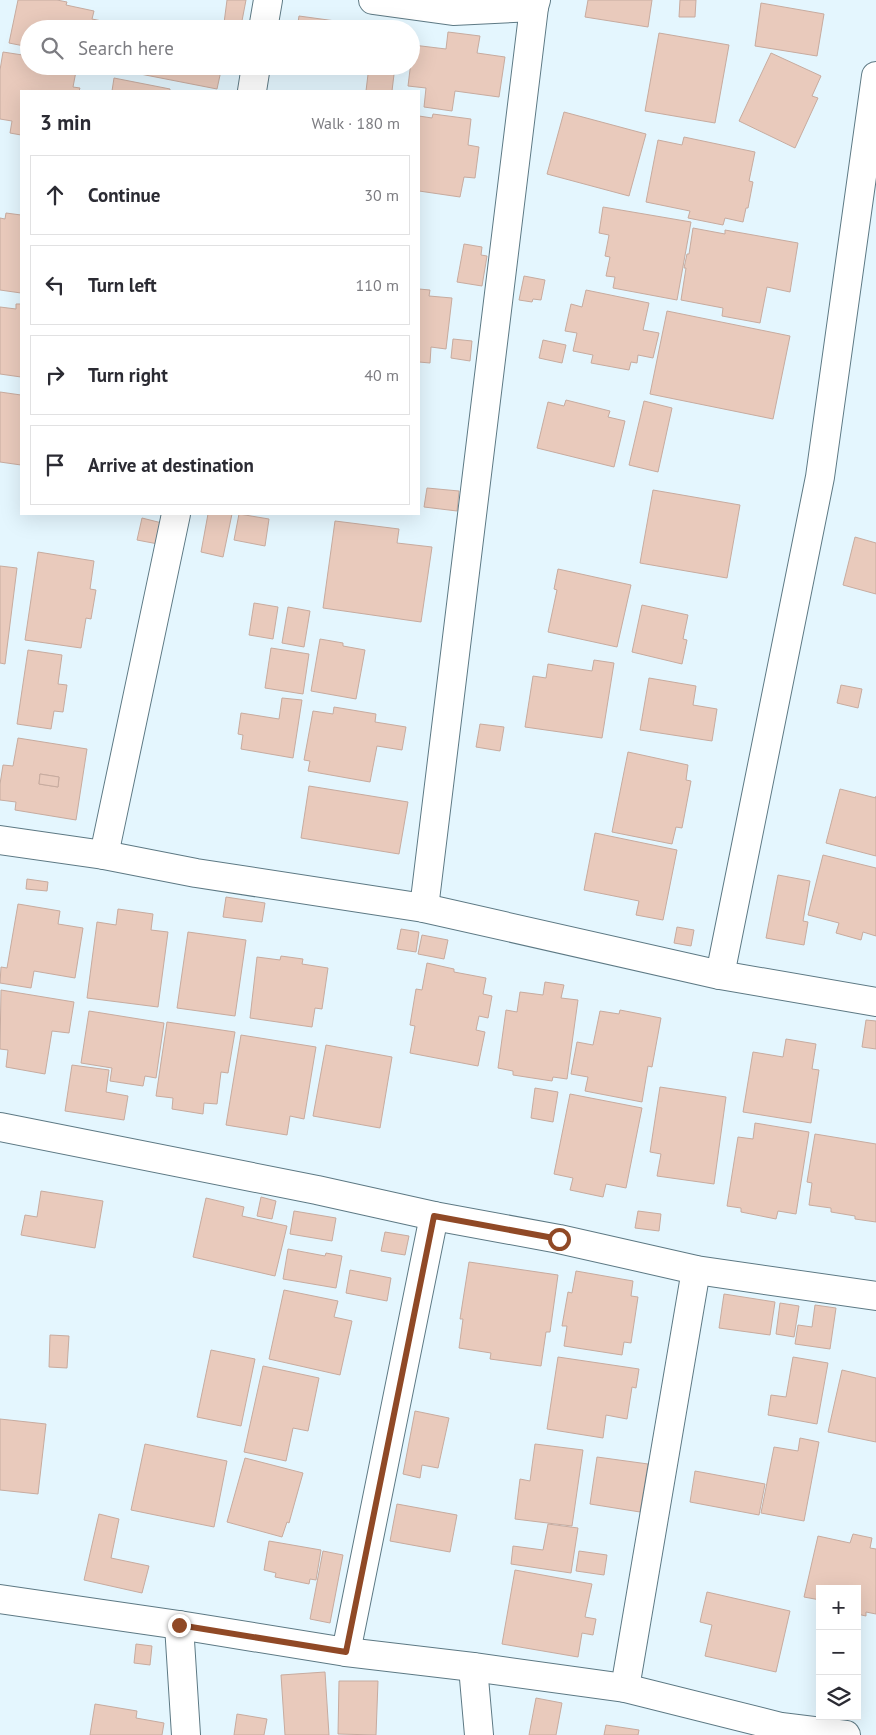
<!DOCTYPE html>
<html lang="en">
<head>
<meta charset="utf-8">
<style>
  :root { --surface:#fff; --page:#f2f2f3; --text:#2b2b33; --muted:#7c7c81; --line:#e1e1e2 }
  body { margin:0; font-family:"PT Sans",sans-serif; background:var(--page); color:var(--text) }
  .controls { position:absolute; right:15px; bottom:15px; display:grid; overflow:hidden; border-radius:0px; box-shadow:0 5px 20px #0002 }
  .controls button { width:45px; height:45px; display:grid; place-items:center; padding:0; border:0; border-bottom:1px solid var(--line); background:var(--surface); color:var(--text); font:25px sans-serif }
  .stop { position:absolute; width:15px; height:15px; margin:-11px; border:4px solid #904926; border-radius:50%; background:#fff }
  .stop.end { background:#904926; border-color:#fff; box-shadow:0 1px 5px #0008 }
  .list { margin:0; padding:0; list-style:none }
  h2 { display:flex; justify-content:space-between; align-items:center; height:65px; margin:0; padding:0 20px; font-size:21px }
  h2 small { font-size:16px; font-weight:400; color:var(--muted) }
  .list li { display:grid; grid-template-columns:32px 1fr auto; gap:15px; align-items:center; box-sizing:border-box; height:80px; margin:0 10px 10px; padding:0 10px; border:1px solid var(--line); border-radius:0px }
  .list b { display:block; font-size:19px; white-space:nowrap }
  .list em { font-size:16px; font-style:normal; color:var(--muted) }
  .icon { flex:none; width:28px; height:28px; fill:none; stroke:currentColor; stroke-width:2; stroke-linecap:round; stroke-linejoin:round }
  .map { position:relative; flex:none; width:876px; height:1735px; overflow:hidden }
  .search { position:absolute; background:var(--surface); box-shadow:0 5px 20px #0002; left:20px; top:20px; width:400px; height:55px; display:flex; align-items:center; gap:12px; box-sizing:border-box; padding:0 18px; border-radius:28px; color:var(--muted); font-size:19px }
  .panel { position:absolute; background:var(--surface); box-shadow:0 5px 20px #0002; left:20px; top:90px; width:400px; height:425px; border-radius:0px }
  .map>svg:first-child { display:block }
  .building { fill:#e9cabc; stroke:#c7ab9f; fill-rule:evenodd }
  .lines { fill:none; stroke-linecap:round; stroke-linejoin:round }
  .minor-casing { stroke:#5d7984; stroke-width:30 }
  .minor { stroke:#fff; stroke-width:28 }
  .route { stroke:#904926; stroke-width:6 }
</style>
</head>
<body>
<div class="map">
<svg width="876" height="1735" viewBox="0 0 876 1735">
  <rect width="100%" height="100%" fill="#e4f6fe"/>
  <g class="building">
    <polygon points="18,0 57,0 67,2 66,5 94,11 92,19 107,22 105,29 29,29 29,47 9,43"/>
    <polygon points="227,0 246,0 241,26 224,23"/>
    <polygon points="588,0 652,0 648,27 585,17"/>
    <polygon points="680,0 696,0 695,17 679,17"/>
    <polygon points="761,3 824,14 817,56 755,46"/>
    <polygon points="299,16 394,29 297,29"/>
    <polygon points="448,32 480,36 477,53 505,57 499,97 455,91 452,111 424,107 426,88 408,86 413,45 446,49"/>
    <polygon points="659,33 729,45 715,123 645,111"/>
    <polygon points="3,52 29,56 29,66 77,66 73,87 80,88 79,91 21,91 21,135 10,133 12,121 0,119 0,70"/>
    <polygon points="771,53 821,76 812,96 818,98 795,148 739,121"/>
    <polygon points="131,66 222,66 217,89 130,72"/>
    <polygon points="369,66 395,66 392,91 366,91"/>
    <polygon points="114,78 170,89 170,91 112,91"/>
    <polygon points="564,112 646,134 629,196 547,174"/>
    <polygon points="433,114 471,119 468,145 479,147 475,178 464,177 460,197 419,191 419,116 432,118"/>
    <polygon points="684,137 755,152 749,181 753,182 748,208 746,208 743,222 725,218 723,225 688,218 690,211 646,202 658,140 682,145"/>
    <polygon points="603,207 691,222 677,300 613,288 615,277 606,276 610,257 605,256 609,235 599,233"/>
    <polygon points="6,213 21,215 21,293 0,290 0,218 5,219"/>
    <polygon points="693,228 725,234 725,230 798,243 790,292 767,287 760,323 722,316 723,308 681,300 686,268 684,268 687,254 689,254"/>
    <polygon points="464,244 482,247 481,255 487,256 482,286 457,282"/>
    <polygon points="524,276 545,280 541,300 533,299 532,302 519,300"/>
    <polygon points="419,289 430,290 429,296 452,298 446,349 431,347 430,363 419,362"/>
    <polygon points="586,290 649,303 643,330 659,333 653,358 638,355 637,363 631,362 629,370 591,363 593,355 573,351 577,333 565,331 571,304 582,307"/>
    <polygon points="16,304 21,304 21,377 0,374 0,307 16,309"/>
    <polygon points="667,311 790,336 773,419 650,394"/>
    <polygon points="453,339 472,341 470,361 451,358"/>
    <polygon points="543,340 566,345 562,363 539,358"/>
    <polygon points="0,392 21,395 21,465 0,462"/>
    <polygon points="566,400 610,411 608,417 625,421 614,467 537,448 548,402 564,406"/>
    <polygon points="644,401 672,408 658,472 629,465"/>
    <polygon points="427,488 459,491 457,511 424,507"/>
    <polygon points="653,490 740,505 727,578 640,563"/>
    <polygon points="208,514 232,514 223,557 201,552"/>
    <polygon points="239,514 269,519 265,546 234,540"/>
    <polygon points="142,518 162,523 158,544 137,540"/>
    <polygon points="335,521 399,529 397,543 432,547 421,622 323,608"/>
    <polygon points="855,537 876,543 876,594 843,585"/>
    <polygon points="38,552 94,561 90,589 96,590 91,619 86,618 81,648 25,640"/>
    <polygon points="0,566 17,568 5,664 0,663"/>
    <polygon points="558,569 631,585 617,647 548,632 557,590 554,589"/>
    <polygon points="254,603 278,607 273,639 249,635"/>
    <polygon points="642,605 688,615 683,639 687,640 682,664 632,652"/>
    <polygon points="288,607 310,611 304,647 282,643"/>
    <polygon points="320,639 343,643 343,646 365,650 356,699 311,691"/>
    <polygon points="271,648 309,654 303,694 265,688"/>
    <polygon points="28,650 62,655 58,684 67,685 63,712 54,711 51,729 17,724"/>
    <polygon points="594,660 614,663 602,738 525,727 533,676 546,678 548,664 592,671"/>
    <polygon points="649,678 696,686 693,705 717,709 712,741 640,730"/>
    <polygon points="841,685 862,689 858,708 837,703"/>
    <polygon points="282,698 302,700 293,758 241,749 243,735 238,734 241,713 279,719"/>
    <polygon points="334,707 376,714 375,722 406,727 402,750 377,746 370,782 308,771 310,761 304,760 313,711 333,714"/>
    <polygon points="480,724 504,727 500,751 476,747"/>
    <path d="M 18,738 L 87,749 L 76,820 L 15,810 L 16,802 L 0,800 L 0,784 L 3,765 L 13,766 ZM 40,774 L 59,777 L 58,787 L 39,784 Z"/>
    <polygon points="628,752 688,765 686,780 691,781 682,828 676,827 672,844 612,832"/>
    <polygon points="40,774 59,777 58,787 39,784"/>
    <polygon points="309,786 408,802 399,854 301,838"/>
    <polygon points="840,789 876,798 876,796 876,856 826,843"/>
    <polygon points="595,833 677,850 663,920 636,915 639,901 584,890"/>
    <polygon points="823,855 876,868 876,936 863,932 861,940 836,933 839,923 808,915"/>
    <polygon points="778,875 810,881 803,921 808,922 804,945 766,938"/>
    <polygon points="27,879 48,882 47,891 26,889"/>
    <polygon points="226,897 265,903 262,922 223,917"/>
    <polygon points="18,904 60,911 58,924 83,928 75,978 34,971 31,988 0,983 1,967 7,968"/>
    <polygon points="118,909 153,914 151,930 168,932 158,1007 87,998 97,922 116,925"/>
    <polygon points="677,927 694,930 691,946 674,943"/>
    <polygon points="401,929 419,932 416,952 397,949"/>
    <polygon points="188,932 246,940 235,1016 177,1008"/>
    <polygon points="422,935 448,940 444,959 418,954"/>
    <polygon points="281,956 303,959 302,964 328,968 322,1009 315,1008 312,1027 250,1018 257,957 280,960"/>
    <polygon points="427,963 454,969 454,972 486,978 483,994 492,996 488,1018 479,1016 476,1030 485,1032 478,1066 410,1053 415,1026 410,1025 416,989 422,990"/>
    <polygon points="545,982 564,985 561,998 578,1000 567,1079 553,1077 552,1081 513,1075 513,1071 498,1068 506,1010 517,1012 520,992 543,995"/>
    <polygon points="1,990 74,1002 69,1033 52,1031 45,1074 6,1067 8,1050 0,1049"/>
    <polygon points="620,1010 661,1018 652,1067 648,1066 642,1102 585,1091 588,1077 571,1074 577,1042 593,1045 600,1011 619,1014"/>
    <polygon points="89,1011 164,1023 156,1078 145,1076 143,1086 110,1081 112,1068 81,1063"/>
    <polygon points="866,1020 876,1021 876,1049 862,1047"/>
    <polygon points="167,1022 235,1032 228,1073 221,1072 217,1104 204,1103 203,1114 172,1109 173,1098 156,1096"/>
    <polygon points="241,1035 316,1047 304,1119 290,1116 287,1135 226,1125"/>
    <polygon points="786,1039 816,1044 812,1069 819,1070 811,1123 743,1112 753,1052 783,1057"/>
    <polygon points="326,1045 392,1057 380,1128 313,1116"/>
    <polygon points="72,1065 109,1070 106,1092 128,1096 124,1120 65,1111"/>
    <polygon points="660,1087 726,1097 714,1184 657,1176 661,1154 650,1152"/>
    <polygon points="535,1088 558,1092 553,1122 531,1118"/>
    <polygon points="570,1094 642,1108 626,1188 606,1184 603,1197 570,1190 573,1178 554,1174"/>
    <polygon points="755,1123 809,1132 796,1214 778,1211 776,1219 741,1212 741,1208 727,1206 738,1137 753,1139"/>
    <polygon points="815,1134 876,1144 876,1222 855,1219 855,1216 831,1212 831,1208 809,1205 812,1183 807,1182"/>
    <polygon points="41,1191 103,1201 95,1248 21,1235 25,1215 37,1217"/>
    <polygon points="261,1197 276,1201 272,1219 257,1216"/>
    <polygon points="206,1198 244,1207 242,1216 287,1226 275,1276 193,1257"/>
    <polygon points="294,1211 336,1218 332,1241 290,1234"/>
    <polygon points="638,1211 661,1214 659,1231 635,1228"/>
    <polygon points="385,1232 409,1236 405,1255 381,1251"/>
    <polygon points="288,1249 325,1256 326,1253 342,1256 336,1288 283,1279"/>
    <polygon points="469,1262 558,1275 550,1332 546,1332 541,1366 490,1359 491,1353 459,1348 463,1319 460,1319"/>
    <polygon points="350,1270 391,1278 387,1301 346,1293"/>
    <polygon points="576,1271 633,1281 631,1296 638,1297 631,1343 624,1342 622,1355 564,1346 567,1326 562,1326 568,1292 572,1293"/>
    <polygon points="284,1290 338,1301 334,1317 352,1321 340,1375 269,1359"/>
    <polygon points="724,1294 775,1302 770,1335 719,1328"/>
    <polygon points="780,1303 799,1306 794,1337 776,1334"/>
    <polygon points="815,1305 836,1308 830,1349 795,1344 798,1325 812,1327"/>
    <polygon points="50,1335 69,1336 67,1368 49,1367"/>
    <polygon points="211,1350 255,1359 241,1426 197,1417"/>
    <polygon points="558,1357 639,1369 636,1388 632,1387 627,1419 606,1415 603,1438 547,1429"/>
    <polygon points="793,1357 828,1363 817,1424 768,1415 771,1395 786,1397"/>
    <polygon points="263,1366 319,1378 308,1431 293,1428 286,1461 244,1452"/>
    <polygon points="842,1370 876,1378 876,1442 828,1432"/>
    <polygon points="415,1411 449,1418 438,1468 422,1465 420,1478 403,1474"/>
    <polygon points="0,1419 46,1424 38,1494 0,1490"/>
    <polygon points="800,1438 819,1442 804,1521 761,1513 774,1447 798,1451"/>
    <polygon points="145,1444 227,1461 214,1527 131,1510"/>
    <polygon points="535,1444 583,1450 572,1526 515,1519 520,1479 530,1481"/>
    <polygon points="597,1457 648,1464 640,1512 590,1504"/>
    <polygon points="245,1458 303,1473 289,1523 287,1522 282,1537 227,1522"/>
    <polygon points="695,1471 765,1484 759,1515 690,1502"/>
    <polygon points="397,1504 457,1515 450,1552 390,1541"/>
    <polygon points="99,1514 119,1519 111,1558 149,1566 142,1593 84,1580"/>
    <polygon points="548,1524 578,1528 571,1573 511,1564 513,1546 543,1550"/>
    <polygon points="853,1534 872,1538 870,1548 876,1549 876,1614 866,1612 866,1616 857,1614 857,1589 820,1589 820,1600 804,1597 818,1536 850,1543"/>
    <polygon points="269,1541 321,1550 316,1580 310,1579 309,1584 275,1577 276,1573 264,1570"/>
    <polygon points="323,1551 343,1555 330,1623 310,1619"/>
    <polygon points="579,1551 607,1555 604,1575 576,1571"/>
    <polygon points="515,1570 592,1584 585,1617 596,1619 593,1635 582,1633 578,1657 502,1644"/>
    <polygon points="707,1592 790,1611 776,1672 705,1656 712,1625 700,1622"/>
    <polygon points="136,1644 152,1646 150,1665 134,1663"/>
    <polygon points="325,1672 329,1735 285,1735 281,1675"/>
    <polygon points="339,1681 378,1681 376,1735 338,1734"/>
    <polygon points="536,1698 562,1703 556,1735 529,1735"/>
    <polygon points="95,1704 137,1711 136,1718 164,1723 162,1735 90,1735"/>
    <polygon points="237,1714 267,1719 264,1735 234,1735"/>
    <polygon points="606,1725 639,1730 638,1735 604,1735"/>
  </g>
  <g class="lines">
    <g class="minor-casing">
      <g id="minor">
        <polyline points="373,0 453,11 534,7 536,0"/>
        <polyline points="263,29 268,0"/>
        <polyline points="252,91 256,66"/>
        <polyline points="0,840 104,855 196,873 424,908 720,975 876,1002"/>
        <polyline points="104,855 176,514"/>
        <polyline points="424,908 534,7"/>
        <polyline points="720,975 820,477 876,76"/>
        <polyline points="0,1127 317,1190 434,1216"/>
        <polyline points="0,1599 179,1625 346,1652 473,1667 625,1688 781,1727 846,1735"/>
        <polyline points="179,1625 186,1735"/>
        <polyline points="346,1652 434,1216 559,1239 696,1270 876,1296"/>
        <polyline points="473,1667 479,1735"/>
        <polyline points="625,1688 696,1270"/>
      </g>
    </g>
    <use href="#minor" class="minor"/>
  </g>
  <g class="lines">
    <polyline class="route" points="179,1625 346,1652 434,1216 559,1239"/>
  </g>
</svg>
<div class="controls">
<button>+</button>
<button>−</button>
<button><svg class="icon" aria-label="layers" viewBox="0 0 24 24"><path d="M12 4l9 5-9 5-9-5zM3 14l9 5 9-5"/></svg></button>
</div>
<div class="stop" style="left:559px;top:1239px"></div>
<div class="stop end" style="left:179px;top:1625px"></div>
<div class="search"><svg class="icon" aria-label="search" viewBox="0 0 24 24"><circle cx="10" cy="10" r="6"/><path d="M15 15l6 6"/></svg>Search here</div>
<section class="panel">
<h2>3 min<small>Walk · 180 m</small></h2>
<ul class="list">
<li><svg class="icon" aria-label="ahead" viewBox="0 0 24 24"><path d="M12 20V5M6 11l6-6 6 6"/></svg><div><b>Continue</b></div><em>30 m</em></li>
<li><svg class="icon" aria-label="left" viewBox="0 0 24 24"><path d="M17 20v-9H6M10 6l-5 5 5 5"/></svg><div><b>Turn left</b></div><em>110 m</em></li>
<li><svg class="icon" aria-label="right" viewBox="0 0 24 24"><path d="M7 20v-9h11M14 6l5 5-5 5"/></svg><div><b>Turn right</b></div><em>40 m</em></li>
<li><svg class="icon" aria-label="arrive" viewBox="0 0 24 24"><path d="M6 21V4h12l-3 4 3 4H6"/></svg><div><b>Arrive at destination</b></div></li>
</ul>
</section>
</div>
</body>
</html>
